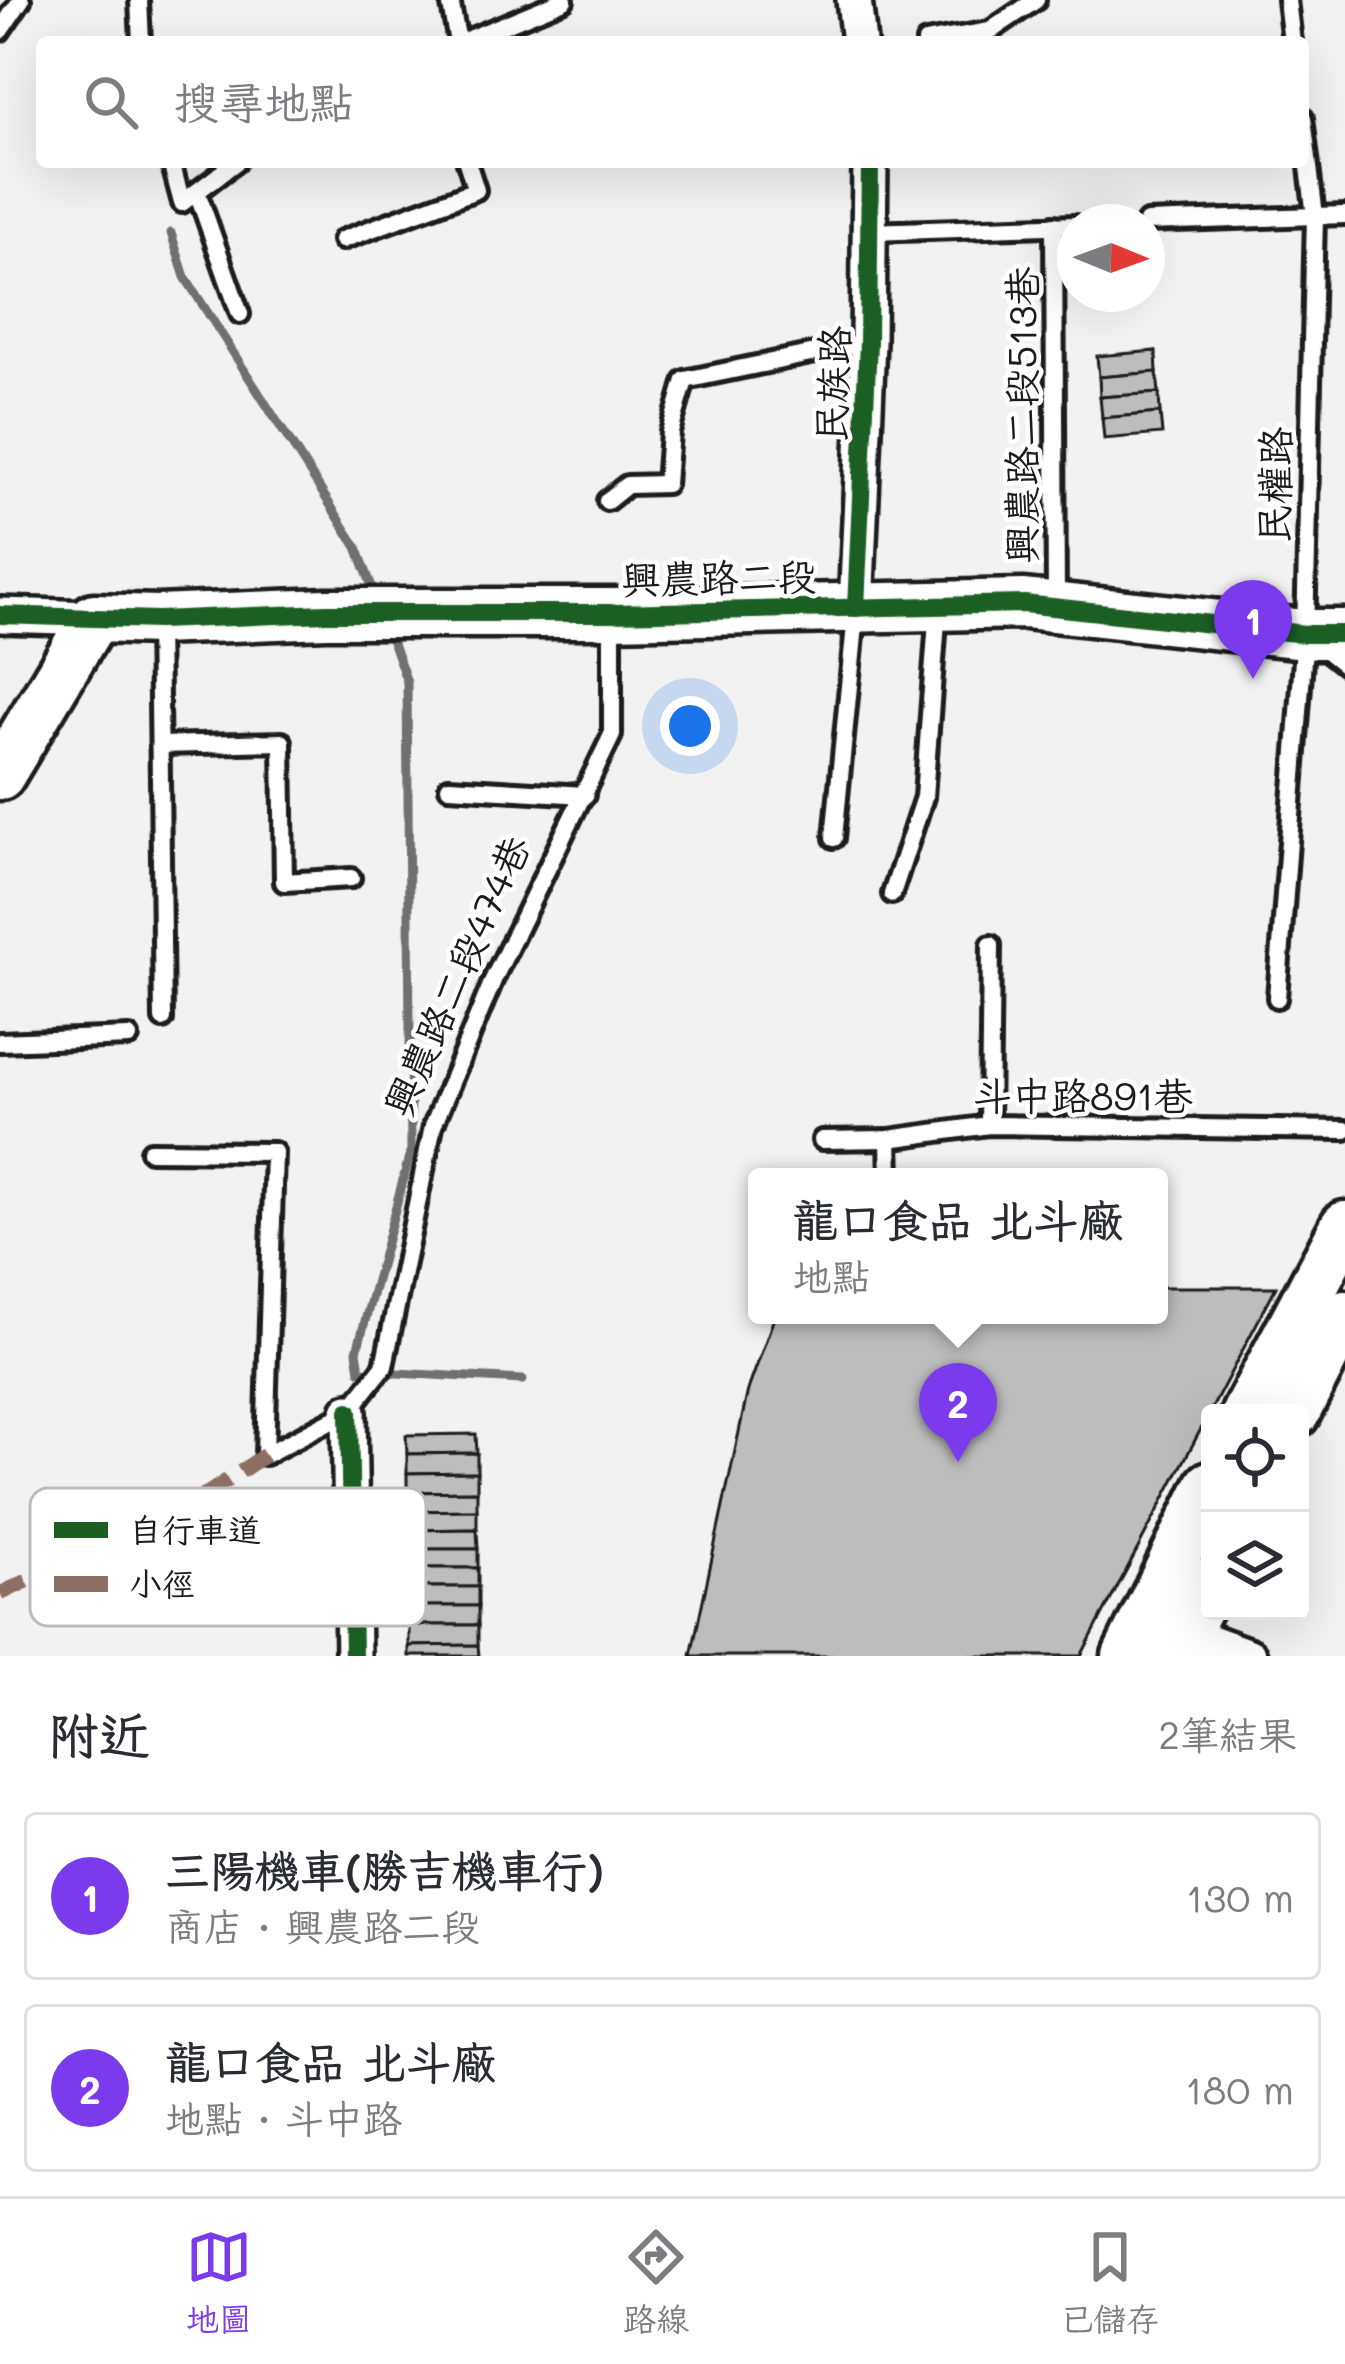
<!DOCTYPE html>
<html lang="zh-TW">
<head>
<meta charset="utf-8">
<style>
  :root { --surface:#fff; --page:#f7f7f7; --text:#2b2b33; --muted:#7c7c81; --line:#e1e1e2; --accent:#7c3aed }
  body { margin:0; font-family:Mali,"LXGW WenKai TC",sans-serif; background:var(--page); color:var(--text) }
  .controls { position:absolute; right:36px; bottom:36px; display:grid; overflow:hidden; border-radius:12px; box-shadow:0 12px 48px #0002 }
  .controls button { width:108px; height:108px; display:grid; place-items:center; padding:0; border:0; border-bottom:3px solid var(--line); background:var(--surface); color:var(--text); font:60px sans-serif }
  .compass { position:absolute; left:1057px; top:204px; width:108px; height:108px; border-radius:50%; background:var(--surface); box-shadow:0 12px 48px #0002; rotate:91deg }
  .you { position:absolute; left:690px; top:726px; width:42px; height:42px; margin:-30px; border:9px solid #fff; border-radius:50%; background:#1a73e8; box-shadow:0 0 0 18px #1a73e833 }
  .badge { display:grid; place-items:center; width:78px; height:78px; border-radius:50%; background:var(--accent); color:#fff; font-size:39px; font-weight:700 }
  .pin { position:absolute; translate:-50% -99px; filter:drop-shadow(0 3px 6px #0008) }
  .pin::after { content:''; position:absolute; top:63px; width:42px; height:36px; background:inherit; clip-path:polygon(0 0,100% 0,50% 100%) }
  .popup { position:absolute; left:748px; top:1168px; width:420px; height:156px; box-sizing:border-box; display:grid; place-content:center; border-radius:12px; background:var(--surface); filter:drop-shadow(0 3px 9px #0005); font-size:39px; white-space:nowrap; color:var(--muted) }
  .popup b { font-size:45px; color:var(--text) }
  .popup::after { content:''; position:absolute; left:50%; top:100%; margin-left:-24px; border:24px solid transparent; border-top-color:var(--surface) }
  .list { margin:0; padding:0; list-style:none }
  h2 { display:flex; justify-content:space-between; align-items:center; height:156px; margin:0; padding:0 48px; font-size:51px }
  h2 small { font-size:39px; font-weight:400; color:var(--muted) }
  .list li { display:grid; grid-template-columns:78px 1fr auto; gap:36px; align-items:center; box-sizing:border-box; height:168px; margin:0 24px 24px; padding:0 24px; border:3px solid var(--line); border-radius:12px }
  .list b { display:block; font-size:45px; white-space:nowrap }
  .list p { margin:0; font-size:39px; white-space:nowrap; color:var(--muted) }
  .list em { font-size:39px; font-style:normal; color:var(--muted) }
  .icon { flex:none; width:66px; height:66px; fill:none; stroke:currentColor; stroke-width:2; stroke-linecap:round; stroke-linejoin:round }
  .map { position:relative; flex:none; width:1345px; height:1656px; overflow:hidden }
  .search { position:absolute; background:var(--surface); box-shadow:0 12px 48px #0002; left:36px; right:36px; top:36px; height:132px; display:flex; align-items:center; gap:30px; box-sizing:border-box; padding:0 42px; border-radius:12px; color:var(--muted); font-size:45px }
  .sheet { height:540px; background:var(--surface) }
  nav { display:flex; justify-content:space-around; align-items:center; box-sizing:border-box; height:168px; border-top:3px solid var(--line); background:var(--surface); font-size:33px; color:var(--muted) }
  nav a { display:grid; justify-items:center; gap:6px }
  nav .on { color:var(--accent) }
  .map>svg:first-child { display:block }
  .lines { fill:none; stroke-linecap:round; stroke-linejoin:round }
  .stream { stroke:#707070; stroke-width:9 }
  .building { fill:#bdbdbd; stroke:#1c1c1c; stroke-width:3 }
  .lane-casing { stroke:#1c1c1c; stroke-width:26 }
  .street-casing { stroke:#1c1c1c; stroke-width:42 }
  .secondary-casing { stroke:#1c1c1c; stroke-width:57 }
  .lane { stroke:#fff; stroke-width:16 }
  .street { stroke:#fff; stroke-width:33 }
  .secondary { stroke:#fff; stroke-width:48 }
  .quiet { stroke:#8d6e63; stroke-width:15; stroke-dasharray:30 15; stroke-linecap:butt }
  .cycleway-casing { stroke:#fff; stroke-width:26 }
  .cycleway { stroke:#1b5e20; stroke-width:18 }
  .labels { text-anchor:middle; stroke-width:9; stroke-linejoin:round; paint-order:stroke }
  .street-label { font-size:39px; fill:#1c1c1c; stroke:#fff }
  .key { fill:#fff; stroke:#bbb; stroke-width:3 }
  .key-label { font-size:33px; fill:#1c1c1c }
</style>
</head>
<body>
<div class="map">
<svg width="1345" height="1656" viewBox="0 0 1345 1656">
  <rect width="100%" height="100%" fill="#f2f2f2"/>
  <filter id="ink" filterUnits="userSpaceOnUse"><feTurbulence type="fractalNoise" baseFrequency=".00833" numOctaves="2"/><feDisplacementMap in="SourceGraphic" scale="24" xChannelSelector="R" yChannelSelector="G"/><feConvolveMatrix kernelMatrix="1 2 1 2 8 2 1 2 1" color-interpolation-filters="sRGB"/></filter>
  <g filter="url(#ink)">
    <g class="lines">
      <g class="stream">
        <polyline points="171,233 185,277 357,547 377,600"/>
        <polyline points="387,627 407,682 411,1150 357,1351 360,1371 523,1380"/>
      </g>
    </g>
    <g class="building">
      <polygon points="1156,351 1157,372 1099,377 1097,356"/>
      <polygon points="1157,372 1159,393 1100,397 1099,377"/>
      <polygon points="1159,393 1160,413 1102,418 1100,397"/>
      <polygon points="1160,413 1162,434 1104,439 1102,418"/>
      <polygon points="1159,1287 1276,1287 1081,1656 691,1656 748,1390 775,1315 1159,1315"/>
      <polygon points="476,1434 477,1453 407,1454 406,1435"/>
      <polygon points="477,1453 477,1472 407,1473 407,1454"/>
      <polygon points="477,1472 477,1491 407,1492 407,1473"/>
      <polygon points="477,1491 477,1510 408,1511 407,1492"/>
      <polygon points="477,1510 477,1529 408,1530 408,1511"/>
      <polygon points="477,1529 478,1549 408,1549 408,1530"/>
      <rect x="408" y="1549" width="70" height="19"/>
      <rect x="408" y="1568" width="70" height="19"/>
      <rect x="408" y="1587" width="70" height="19"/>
      <polygon points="408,1606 478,1606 478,1625 409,1625"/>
      <polygon points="409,1625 478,1625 478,1645 409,1646"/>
      <polygon points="478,1645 479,1656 409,1656 409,1646"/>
    </g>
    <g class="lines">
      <g class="lane-casing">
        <g id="lane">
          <polyline points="139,0 141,42"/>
          <polyline points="450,0 458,42"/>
          <polyline points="1287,0 1292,42"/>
          <polyline points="0,31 21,0"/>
          <polyline points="462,42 564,0"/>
          <polyline points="926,42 990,31 1036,0"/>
          <polyline points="171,162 182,203 236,162"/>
          <polyline points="197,192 240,314"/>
          <polyline points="1147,222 1345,215"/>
          <polyline points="1054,225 1056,602"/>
          <polyline points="870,232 1075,225"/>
          <polyline points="342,240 476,190 467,162"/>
          <polyline points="607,501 627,485 666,484 670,432 685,380 868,342"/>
          <polyline points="158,621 163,1019"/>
          <polyline points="1320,645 1345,665"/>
          <polyline points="160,745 282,742 284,882 351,878"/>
          <polyline points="449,787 585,795"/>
          <polyline points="834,838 856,615"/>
          <polyline points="892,894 924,797 938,607"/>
          <polyline points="1277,998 1305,634 1315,216 1303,118"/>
          <polyline points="0,1042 129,1037"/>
          <polyline points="989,1125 991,945"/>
          <polyline points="889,1139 890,1177"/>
          <polyline points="822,1140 889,1139 989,1125 1345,1130"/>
          <polyline points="150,1151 274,1152 265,1455 349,1411 384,1366 433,1126 494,978 612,735 612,620"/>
        </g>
      </g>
      <g class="street-casing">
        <g id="street">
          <polyline points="854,0 859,42"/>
          <polyline points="856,608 868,342 870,162"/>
          <polyline points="0,615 94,618"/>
          <polyline points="349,1411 353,1656"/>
          <polyline points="1166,1626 1249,1656"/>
        </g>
      </g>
      <g class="secondary-casing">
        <g id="secondary">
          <polyline points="0,775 94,618 158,620 326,613 612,613 1024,604 1305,634 1345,634"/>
          <polyline points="1246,1413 1345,1226"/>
          <polyline points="1295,1413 1345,1315"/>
          <polyline points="1127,1656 1210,1486"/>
          <polyline points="1173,1656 1210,1582"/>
        </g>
      </g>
      <use href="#lane" class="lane"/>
      <use href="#street" class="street"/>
      <use href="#secondary" class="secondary"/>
      <polyline class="quiet" points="0,1594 210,1492 265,1455"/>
      <g class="cycleway-casing">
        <g id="cycleway">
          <polyline points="856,608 868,342 870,162"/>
          <polyline points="0,615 158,620 326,613 612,613 1024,604 1305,634 1345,634"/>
          <polyline points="349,1411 353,1656"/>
        </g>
      </g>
      <use href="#cycleway" class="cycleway"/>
    </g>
  </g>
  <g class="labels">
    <g class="street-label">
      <text transform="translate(833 384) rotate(-88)" y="14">民族路</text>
      <text transform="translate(1022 415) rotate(-90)" y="14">興農路二段513巷</text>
      <text transform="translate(1275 485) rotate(-89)" y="14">民權路</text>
      <text transform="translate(719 578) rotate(-1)" y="14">興農路二段</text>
      <text transform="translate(457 976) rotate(-66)" y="14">興農路二段474巷</text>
      <text x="1083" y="1110">斗中路891巷</text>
    </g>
  </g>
  <rect x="30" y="1488" width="396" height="138" rx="18" class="key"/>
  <rect x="54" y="1522" width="54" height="16" fill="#1b5e20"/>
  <rect x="54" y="1576" width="54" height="16" fill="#8d6e63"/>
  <g class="key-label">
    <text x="129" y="1542">自行車道</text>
    <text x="129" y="1596">小徑</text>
  </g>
</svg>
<div class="controls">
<button><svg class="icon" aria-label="locate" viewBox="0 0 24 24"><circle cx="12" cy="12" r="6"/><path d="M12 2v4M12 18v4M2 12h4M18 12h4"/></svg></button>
<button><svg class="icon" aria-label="layers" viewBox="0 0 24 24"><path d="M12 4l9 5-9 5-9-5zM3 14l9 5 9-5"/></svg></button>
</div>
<svg class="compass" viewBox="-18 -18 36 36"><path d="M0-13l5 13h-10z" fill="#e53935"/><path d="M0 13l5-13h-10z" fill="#7c7c81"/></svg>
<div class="you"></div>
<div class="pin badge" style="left:1253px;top:679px">1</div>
<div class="pin badge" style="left:958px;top:1462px">2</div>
<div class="popup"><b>龍口食品 北斗廠</b>地點</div>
<div class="search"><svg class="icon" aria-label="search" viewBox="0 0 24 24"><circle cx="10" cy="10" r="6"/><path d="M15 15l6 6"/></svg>搜尋地點</div>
</div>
<section class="sheet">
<h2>附近<small>2筆結果</small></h2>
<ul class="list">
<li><span class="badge">1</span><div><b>三陽機車(勝吉機車行)</b><p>商店 · 興農路二段</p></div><em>130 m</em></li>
<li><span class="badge">2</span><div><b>龍口食品 北斗廠</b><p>地點 · 斗中路</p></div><em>180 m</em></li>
</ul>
</section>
<nav>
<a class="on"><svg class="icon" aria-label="map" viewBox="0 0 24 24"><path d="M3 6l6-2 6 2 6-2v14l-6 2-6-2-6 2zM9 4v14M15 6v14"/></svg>地圖</a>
<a><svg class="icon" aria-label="directions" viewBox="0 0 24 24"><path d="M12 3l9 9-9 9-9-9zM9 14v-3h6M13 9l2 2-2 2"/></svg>路線</a>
<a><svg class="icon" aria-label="saved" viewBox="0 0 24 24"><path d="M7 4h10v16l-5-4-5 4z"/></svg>已儲存</a>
</nav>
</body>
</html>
